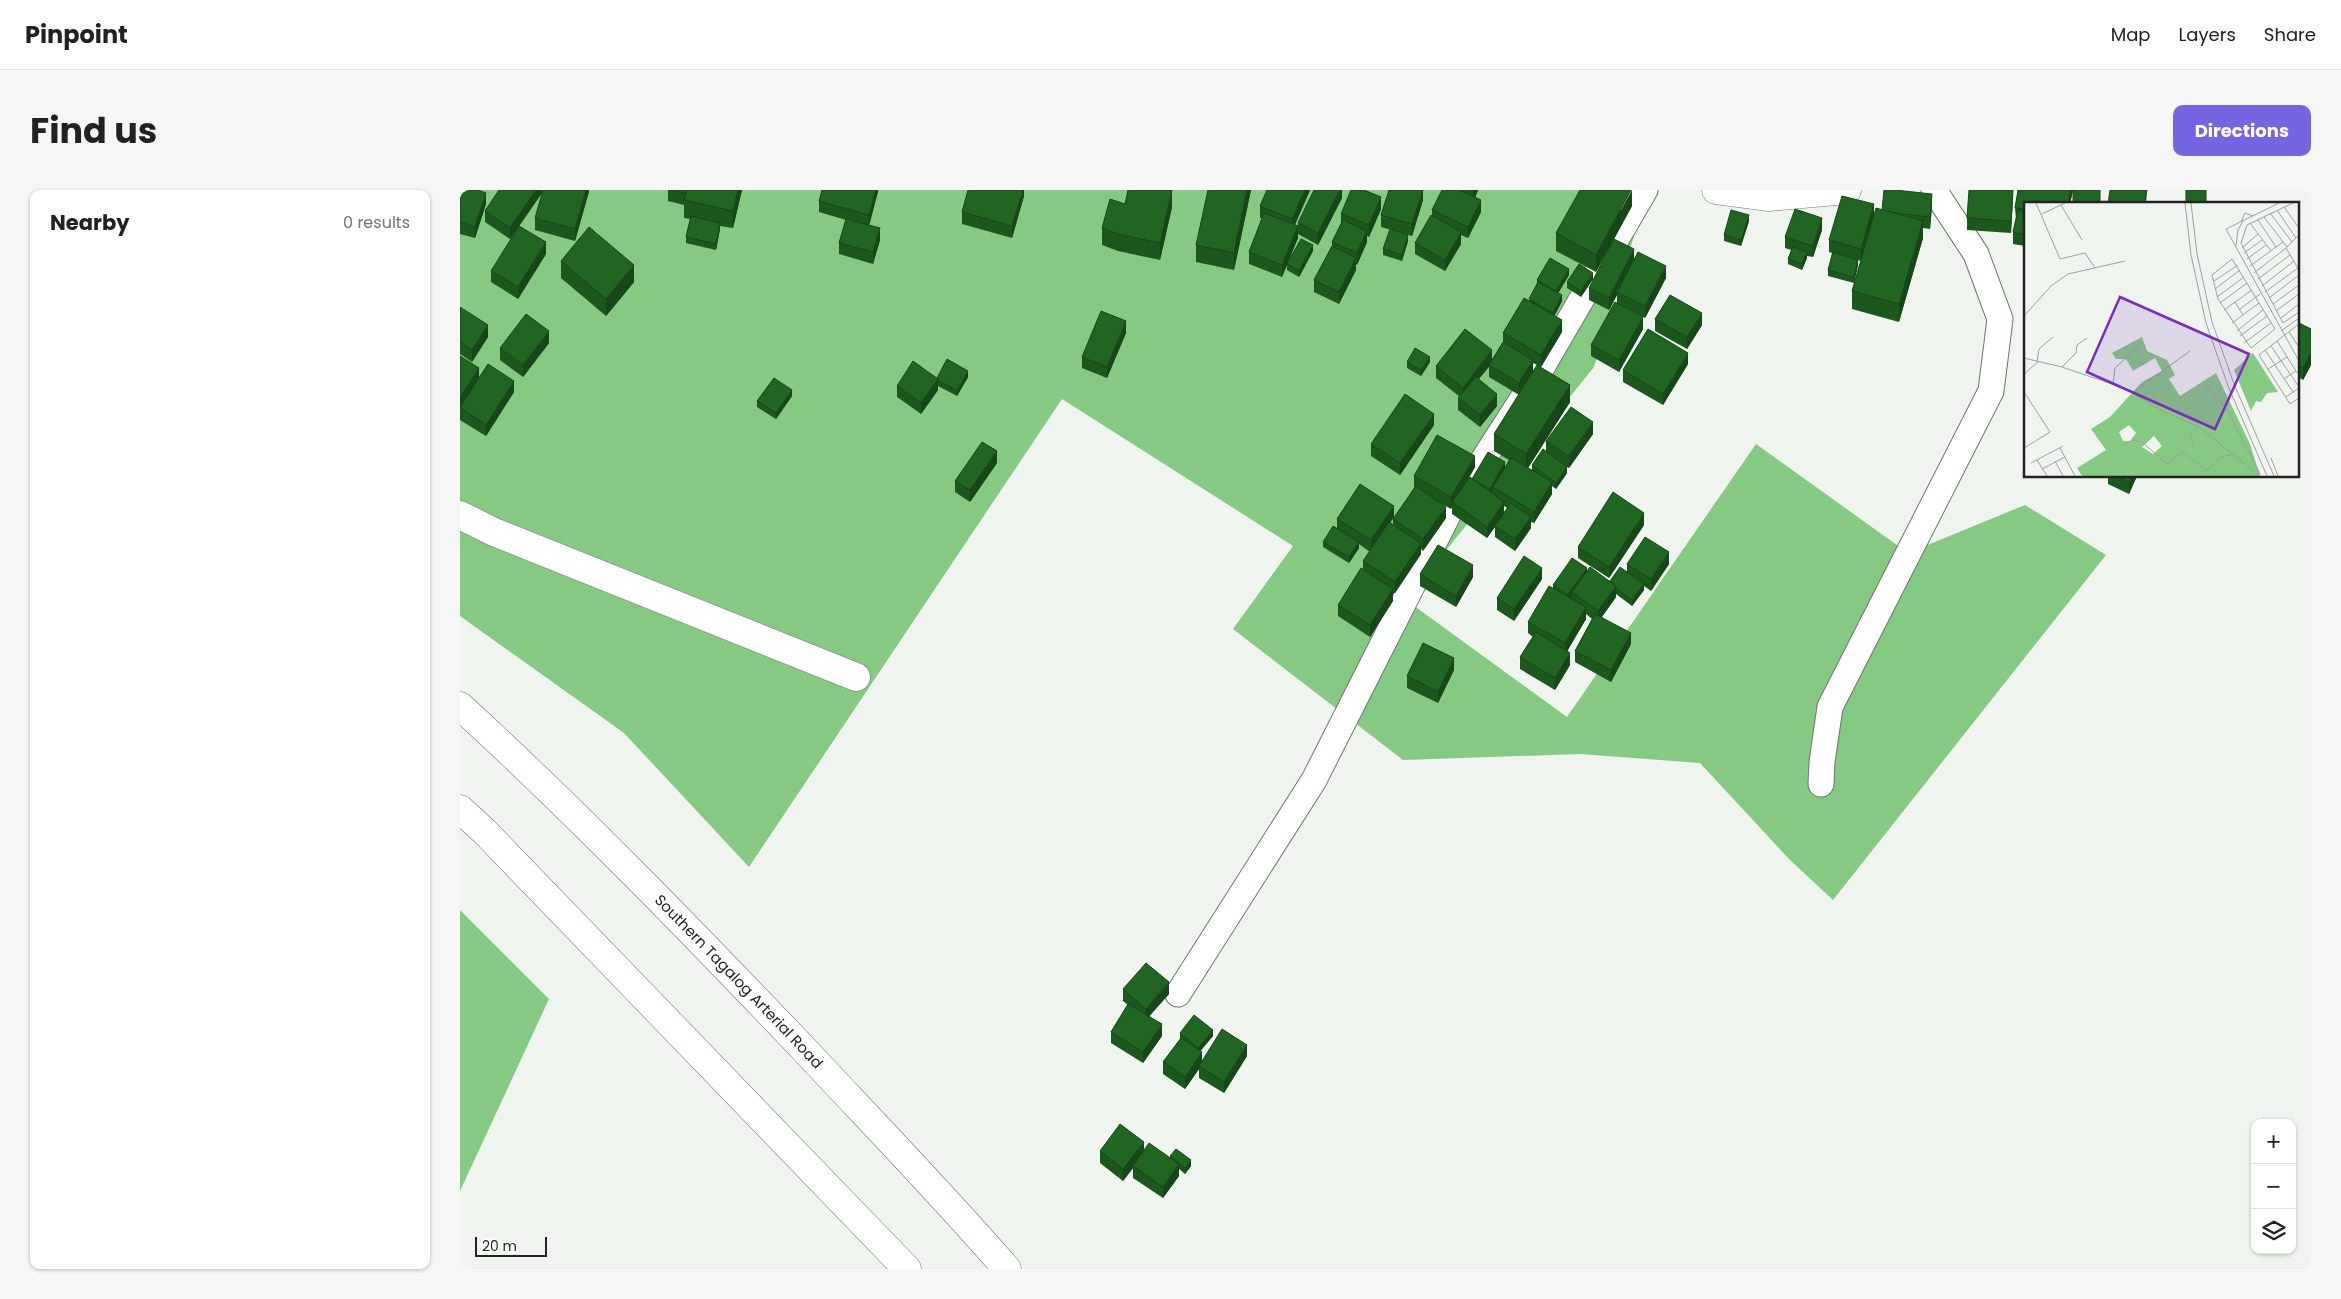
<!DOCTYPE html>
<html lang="en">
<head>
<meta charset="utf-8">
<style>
  :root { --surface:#fff; --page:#f6f6f6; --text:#202124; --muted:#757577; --line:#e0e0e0; --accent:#7565e0 }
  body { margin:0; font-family:Poppins,sans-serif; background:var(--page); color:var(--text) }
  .controls { position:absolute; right:15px; bottom:15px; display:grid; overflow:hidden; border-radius:10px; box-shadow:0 1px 4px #0004 }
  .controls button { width:45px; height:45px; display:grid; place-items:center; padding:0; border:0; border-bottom:1px solid var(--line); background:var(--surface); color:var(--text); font:25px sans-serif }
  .scale { position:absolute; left:15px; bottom:12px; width:72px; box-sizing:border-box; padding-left:5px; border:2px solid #222322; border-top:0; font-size:14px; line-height:18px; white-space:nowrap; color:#222322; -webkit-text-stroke:4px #fff; paint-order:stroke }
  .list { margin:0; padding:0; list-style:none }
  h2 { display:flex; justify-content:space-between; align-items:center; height:65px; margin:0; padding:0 20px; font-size:21px }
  h2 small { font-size:16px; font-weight:400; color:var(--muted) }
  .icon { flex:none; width:28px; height:28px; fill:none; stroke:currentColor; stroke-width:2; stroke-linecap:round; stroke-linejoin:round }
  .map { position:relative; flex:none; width:1851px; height:1079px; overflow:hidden; border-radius:10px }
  header { display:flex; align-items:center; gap:30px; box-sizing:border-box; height:70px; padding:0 25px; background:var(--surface); border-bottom:1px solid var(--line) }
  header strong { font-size:24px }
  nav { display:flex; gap:28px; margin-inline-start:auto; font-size:18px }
  .intro { display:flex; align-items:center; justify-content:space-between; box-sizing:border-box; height:120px; padding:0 30px }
  h1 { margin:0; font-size:35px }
  .button { padding:12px 22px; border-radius:10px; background:var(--accent); color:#fff; font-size:18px; font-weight:700 }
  main { display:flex; gap:30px; padding:0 30px }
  aside { flex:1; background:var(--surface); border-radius:10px; box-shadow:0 1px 4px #0004 }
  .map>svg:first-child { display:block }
  .forest { fill:#85c983 }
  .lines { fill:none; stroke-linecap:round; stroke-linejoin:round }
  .minor-casing { stroke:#70736f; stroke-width:27 }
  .tertiary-casing { stroke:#70736f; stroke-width:29 }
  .motorway-casing { stroke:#70736f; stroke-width:29 }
  .minor { stroke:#fff; stroke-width:25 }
  .tertiary { stroke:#fff; stroke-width:28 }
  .motorway { stroke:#fff; stroke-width:28 }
  .wall { fill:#1c571e; fill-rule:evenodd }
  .shaded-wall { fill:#174718 }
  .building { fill:#216523; stroke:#174718 }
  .labels { text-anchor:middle; stroke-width:5; stroke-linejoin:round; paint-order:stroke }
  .street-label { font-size:15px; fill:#222322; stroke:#fff }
  .inset-road { fill:none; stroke:#9da09d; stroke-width:1 }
  .view { fill:#7b2cbf; fill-opacity:0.15; stroke:#7b2cbf; stroke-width:2.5 }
  .inset-edge { fill:none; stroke:#222322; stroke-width:2.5 }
</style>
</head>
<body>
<header>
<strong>Pinpoint</strong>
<nav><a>Map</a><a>Layers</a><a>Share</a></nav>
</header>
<div class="intro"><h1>Find us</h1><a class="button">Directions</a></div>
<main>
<aside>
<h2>Nearby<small>0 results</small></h2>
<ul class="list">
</ul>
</aside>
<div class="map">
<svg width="1851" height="1079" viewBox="0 0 1851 1079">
  <rect width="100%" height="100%" fill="#eff4ef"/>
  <g class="forest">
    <polygon points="0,0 1188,0 1134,177 946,410 1107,527 1296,254 1448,363 1565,315 1646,365 1373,710 1329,669 1240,573 1120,564 943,570 773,439 833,356 602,209 289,677 164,543 0,426"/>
    <polygon points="0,720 89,809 0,1001"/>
  </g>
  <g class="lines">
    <g class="minor-casing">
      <g id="minor">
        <polyline points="1361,594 1362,572 1370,517 1531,201 1540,129 1516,64 1474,0"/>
        <polyline points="718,804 854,590 989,323 1077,186 1185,0"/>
      </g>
    </g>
    <g class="tertiary-casing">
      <g id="tertiary">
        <polyline points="1256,0 1309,7 1387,0"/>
        <polyline points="0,325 34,342 396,487"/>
      </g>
    </g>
    <g class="motorway-casing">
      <g id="motorway">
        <path id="s1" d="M 0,516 C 118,624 230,740 341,856 C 410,930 481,1003 547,1079"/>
        <polyline points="0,619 25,642 447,1079"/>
      </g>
    </g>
    <use href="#minor" class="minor"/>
    <use href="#tertiary" class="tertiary"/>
    <use href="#motorway" class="motorway"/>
  </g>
  <g class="wall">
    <polygon points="0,0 26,14 15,48 0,44"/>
    <polygon points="82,0 82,3 50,49 25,32 25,21"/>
    <polygon points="129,0 115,51 75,40 75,28"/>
    <polygon points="208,0 282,0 273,38 260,36 260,39 256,60 226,53 226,47 230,29 224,28 224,15 208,11"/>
    <polygon points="418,0 409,35 420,50 413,74 379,64 379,53 386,30 359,22 359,11"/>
    <polygon points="564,0 564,6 552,48 502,34 502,22"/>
    <polygon points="791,0 774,80 736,72 736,55"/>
    <polygon points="850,0 835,35 838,48 822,87 789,74 789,62 802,28 800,28 800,16"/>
    <polygon points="882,0 882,8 858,55 838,44 838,33"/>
    <polygon points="963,0 963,10 952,46 921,37 921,25"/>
    <polygon points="982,0 1018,0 1015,8 1021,22 1008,48 1001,45 1001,54 985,81 955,64 955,53 972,26 972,20"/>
    <polygon points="1558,0 1613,0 1610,14 1565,14 1565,56 1553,54 1553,42 1556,29 1555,18"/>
    <polygon points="1553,6 1551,43 1507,40 1507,28"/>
    <polygon points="665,14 712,17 700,70 658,61 642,55 642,38"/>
    <polygon points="1414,14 1401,71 1398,70 1398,75 1394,93 1368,86 1368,80 1372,63 1369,62 1369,50"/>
    <polygon points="1172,16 1136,82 1096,61 1096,43"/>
    <polygon points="1472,16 1470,39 1463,38 1463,48 1439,132 1392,119 1392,101 1422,20"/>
    <polygon points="921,19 909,47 907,46 907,52 897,75 896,74 896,80 879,114 854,102 854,90 872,56 872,52 881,33 881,24"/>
    <polygon points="1289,31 1281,56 1264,51 1264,45"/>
    <polygon points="1362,40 1353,67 1347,66 1347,68 1342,80 1328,74 1328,69 1331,60 1325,58 1325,47"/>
    <polygon points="948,51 942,71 923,65 923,59"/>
    <polygon points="853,61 839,87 827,80 827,74"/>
    <polygon points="86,64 58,109 31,92 31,81"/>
    <polygon points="1174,69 1206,88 1185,128 1170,120 1183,139 1159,182 1131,166 1131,155 1157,113 1157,105 1149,120 1129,110 1129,98"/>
    <polygon points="101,71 174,92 146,126 101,88"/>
    <path d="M 1109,85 L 1098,103 L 1102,111 L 1094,126 L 1102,142 L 1081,177 L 1073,173 L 1073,181 L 1110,212 L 1068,278 L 1072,280 L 1072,275 L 1086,262 L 1086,251 L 1133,244 L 1109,278 L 1107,277 L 1107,283 L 1096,299 L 1092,296 L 1092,304 L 1074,333 L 1071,332 L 1071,338 L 1055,361 L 1035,347 L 1035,337 L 1027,348 L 992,324 L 992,317 L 991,319 L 980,313 L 986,328 L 963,361 L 961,359 L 961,364 L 935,403 L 933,403 L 933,411 L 910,447 L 878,426 L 878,415 L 903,380 L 903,371 L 910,362 L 899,354 L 899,358 L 889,373 L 863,357 L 863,352 L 877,339 L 877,329 L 934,327 L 930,332 L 933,335 L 933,329 L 954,298 L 954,286 L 1015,277 L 1007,291 L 1045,277 L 1049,270 L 1034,261 L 1034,244 L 1059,205 L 1029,187 L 1029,177 L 1019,189 L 1037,216 L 1020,237 L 998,220 L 998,208 L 1000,207 L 976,188 L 976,176 L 1032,170 L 1043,153 L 1043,143 L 1069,111 L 1077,94 L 1077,90 ZM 1044,316 L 1047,318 L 1044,322 Z"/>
    <polygon points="1133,89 1121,107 1107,98 1107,92"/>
    <polygon points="0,117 28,147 12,172 0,164"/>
    <polygon points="1195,129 1242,135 1227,159 1195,141"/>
    <polygon points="1837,132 1851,139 1851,175 1843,190 1837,186"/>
    <polygon points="666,143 647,188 622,178 622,167"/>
    <polygon points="89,153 63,187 40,170 40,158"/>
    <polygon points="0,166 19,187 54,202 26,246 0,230"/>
    <polygon points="947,172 970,172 961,186 947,178"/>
    <polygon points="1228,174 1203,215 1163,192 1163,180"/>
    <polygon points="508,187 497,206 478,196 478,200 461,224 437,207 437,196 477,188"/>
    <polygon points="332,206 316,229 297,217 297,211"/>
    <polygon points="974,235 940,285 911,266 911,254"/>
    <polygon points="537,273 510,312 495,302 495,291"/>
    <polygon points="1648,286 1677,286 1669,304 1648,294"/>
    <polygon points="1184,335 1149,388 1118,368 1118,357"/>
    <polygon points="1167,374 1209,374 1191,401 1184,396 1184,400 1172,416 1156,404 1156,407 1142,427 1171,454 1151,492 1115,472 1115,461 1132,429 1126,424 1126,429 1107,461 1110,475 1095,500 1060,479 1060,467 1073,447 1068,443 1068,432 1093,399 1093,395 1127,381 1150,391 1167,382"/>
    <polygon points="960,384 1013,387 996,417 960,396"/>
    <polygon points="1082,389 1054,431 1037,420 1037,408"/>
    <polygon points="994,480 978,513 947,498 947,486"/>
    <polygon points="663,799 709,804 689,826 702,846 683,873 651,853 651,842 668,815 663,811"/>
    <polygon points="720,843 753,846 740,861 742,870 787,866 764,903 739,888 739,879 725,899 703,884 703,872 720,849"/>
    <polygon points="684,960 710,968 710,966 731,976 725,984 719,979 719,986 703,1008 673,988 673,978 663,991 640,973 640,961"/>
  </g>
  <g class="shaded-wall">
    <polygon points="76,0 82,0 82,3 50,49 50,38"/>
    <polygon points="126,0 129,0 129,2 115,51 115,39"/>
    <polygon points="278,0 282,0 273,38 273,21"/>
    <polygon points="416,0 418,0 418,2 409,36 409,25"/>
    <polygon points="563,0 564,0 564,6 552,48 552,36"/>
    <polygon points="712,0 712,17 700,70 700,53"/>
    <polygon points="787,0 791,0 774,80 774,63"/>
    <polygon points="845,0 850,0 832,41 832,29"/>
    <polygon points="880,0 882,0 882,8 858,55 858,43"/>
    <polygon points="963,0 963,10 952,46 952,34"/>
    <polygon points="1013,0 1018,0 1013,12"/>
    <polygon points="1172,0 1172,16 1136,82 1136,65"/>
    <polygon points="1553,0 1553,6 1551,43 1551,31"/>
    <polygon points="1611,0 1613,0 1610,14 1608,14"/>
    <polygon points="1687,0 1686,14 1684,14"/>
    <polygon points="26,3 26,14 15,48 15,37"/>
    <polygon points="1472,4 1472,16 1470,39 1470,27"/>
    <polygon points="921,7 921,19 909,47 909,35"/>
    <polygon points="1021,10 1021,22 1008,48 1008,37"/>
    <polygon points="1414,14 1414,26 1401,71 1401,59"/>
    <polygon points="1289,25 1289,31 1281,56 1281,50"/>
    <polygon points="1362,28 1362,40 1353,67 1353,56"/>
    <polygon points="1463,31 1463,48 1439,132 1439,114"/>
    <polygon points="260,33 260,39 256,60 256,54"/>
    <polygon points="838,36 838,48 822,87 822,75"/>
    <polygon points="420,38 420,50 413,74 413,62"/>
    <polygon points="907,41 907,52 897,75 897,63"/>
    <polygon points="1001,42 1001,54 985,81 985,70"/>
    <polygon points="948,45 948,51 942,71 942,65"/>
    <polygon points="86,52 86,64 58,109 58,97"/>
    <polygon points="853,55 853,61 839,87 839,81"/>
    <polygon points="1174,59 1174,70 1157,102 1157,105 1149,120 1149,108"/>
    <polygon points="1347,62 1347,68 1342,80 1342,74"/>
    <polygon points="896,68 896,80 879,114 879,102"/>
    <polygon points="1398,70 1398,75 1394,93 1394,87"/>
    <polygon points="174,75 174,92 146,126 146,109"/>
    <polygon points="1206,76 1206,88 1185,128 1185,116"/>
    <polygon points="1109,79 1109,85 1096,107 1096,101"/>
    <polygon points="1133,83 1133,89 1121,107 1121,101"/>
    <polygon points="1102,105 1102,111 1093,129 1093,123"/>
    <polygon points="1242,123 1242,135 1227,159 1227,147"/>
    <polygon points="1183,127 1183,139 1159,182 1159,170"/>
    <polygon points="1102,130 1102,142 1081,177 1081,165"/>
    <polygon points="666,131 666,143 647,188 647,177"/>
    <polygon points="28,135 28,147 12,172 12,160"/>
    <polygon points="89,141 89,153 63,187 63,175"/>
    <polygon points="1032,160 1032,172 1003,209 1003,198"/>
    <polygon points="1228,163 1228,174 1203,215 1203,204"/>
    <polygon points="1851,163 1851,175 1843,190 1843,178"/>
    <polygon points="970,167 970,172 961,186 961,180"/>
    <polygon points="1073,170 1073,182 1059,205 1059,193"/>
    <polygon points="19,178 19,190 0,218 0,208"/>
    <polygon points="508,181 508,187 497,206 497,201"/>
    <polygon points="478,189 478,200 461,224 461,213"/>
    <polygon points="54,191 54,202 26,246 26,235"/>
    <polygon points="1110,195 1110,212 1066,281 1066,264"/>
    <polygon points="332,200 332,206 316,229 316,223"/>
    <polygon points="1037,204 1037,216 1020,237 1020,225"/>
    <polygon points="974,224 974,235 940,285 940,273"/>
    <polygon points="1133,232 1133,244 1109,278 1109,266"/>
    <polygon points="537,261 537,273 510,312 510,300"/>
    <polygon points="1015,266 1015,277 994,314 992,312 992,317 991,319 991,307"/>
    <polygon points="1045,272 1045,278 1033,297 1033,299 1030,305 1030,299"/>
    <polygon points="1107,277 1107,283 1096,299 1096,293"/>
    <polygon points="1671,286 1677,286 1669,304 1669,292"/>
    <polygon points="1092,292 1092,304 1074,333 1074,322"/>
    <polygon points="1044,312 1044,324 1027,348 1027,337"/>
    <polygon points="934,316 934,327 911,362 911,350"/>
    <polygon points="986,317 986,328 963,361 963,349"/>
    <polygon points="1184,323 1184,335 1149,388 1149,377"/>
    <polygon points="1071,327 1071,338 1055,361 1055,349"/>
    <polygon points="899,352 899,358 889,373 889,367"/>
    <polygon points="961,353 961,364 935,403 935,392"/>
    <polygon points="1209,362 1209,374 1191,401 1191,389"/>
    <polygon points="1013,375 1013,387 996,417 996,406"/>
    <polygon points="1082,378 1082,389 1054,431 1054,419"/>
    <polygon points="1127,378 1127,384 1112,402 1112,406 1108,411 1108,405"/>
    <polygon points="1184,394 1184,400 1172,416 1172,410"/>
    <polygon points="1156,396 1156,407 1138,432 1138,421"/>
    <polygon points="933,399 933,411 910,447 910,435"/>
    <polygon points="1126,417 1126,429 1105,465 1105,453"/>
    <polygon points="1171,443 1171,454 1151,492 1151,480"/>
    <polygon points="1110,463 1110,475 1095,500 1095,488"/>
    <polygon points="994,468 994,480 978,513 978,502"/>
    <polygon points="709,792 709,804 686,830 686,819"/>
    <polygon points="702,834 702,846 683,873 683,862"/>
    <polygon points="753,840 753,846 738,864 738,858"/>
    <polygon points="787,855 787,866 764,903 764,892"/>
    <polygon points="742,862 742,874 739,876 739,879 725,899 725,887"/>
    <polygon points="684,952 684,964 673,976 673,978 663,991 663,979"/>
    <polygon points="731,970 731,976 725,984 725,978"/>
    <polygon points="719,974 719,986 703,1008 703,997"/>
  </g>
  <g class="building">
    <polygon points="0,0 18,0 26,3 15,37 0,32"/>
    <polygon points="39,0 76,0 50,38 25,21"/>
    <polygon points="83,0 126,0 115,39 75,28"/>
    <polygon points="212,0 226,0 225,3"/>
    <polygon points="227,0 278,0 273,21 224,10"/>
    <polygon points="362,0 416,0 409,25 359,11"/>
    <polygon points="508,0 563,0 552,36 502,22"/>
    <polygon points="668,0 712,0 700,53 658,44 642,38 650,9 665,14"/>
    <polygon points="748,0 787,0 774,63 736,55"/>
    <polygon points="807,0 845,0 832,29 800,16"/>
    <polygon points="854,0 880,0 858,43 838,33"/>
    <polygon points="891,0 904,0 921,7 909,35 881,24"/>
    <polygon points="929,0 963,0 952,34 921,25"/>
    <polygon points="982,0 999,0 1021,10 1008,37 972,20"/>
    <polygon points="1120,0 1171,0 1136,65 1096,43"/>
    <polygon points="1424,0 1435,0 1472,4 1470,27 1436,23 1422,20"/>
    <polygon points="1509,0 1553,0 1551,31 1507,28"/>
    <polygon points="1558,0 1611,0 1608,14 1565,14 1565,19 1555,18"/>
    <rect x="1613" y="0" width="27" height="14"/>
    <polygon points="1650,0 1687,0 1684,14 1648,14"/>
    <rect x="1726" y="0" width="20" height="14"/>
    <polygon points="1382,6 1414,14 1401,59 1369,50"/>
    <polygon points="1416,18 1463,31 1439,114 1392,101"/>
    <polygon points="1335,19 1362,28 1353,56 1325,47"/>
    <polygon points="1271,20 1289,25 1281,50 1264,45"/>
    <polygon points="1558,20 1565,21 1565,45 1553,42"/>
    <polygon points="804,23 838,36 822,75 789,62"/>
    <polygon points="971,25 1001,42 985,70 955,53"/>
    <polygon points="231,26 260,33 256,54 226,47"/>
    <polygon points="386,29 420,38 413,62 379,53"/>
    <polygon points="883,30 907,41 897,63 872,52"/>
    <polygon points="59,36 86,52 58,97 31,81"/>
    <polygon points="129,37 174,75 146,109 101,71"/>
    <polygon points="930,39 948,45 942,65 923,59"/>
    <polygon points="841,49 853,55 839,81 827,74"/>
    <polygon points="1154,49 1174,59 1149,108 1129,98"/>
    <polygon points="872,56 896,68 879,102 854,90"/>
    <polygon points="1333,57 1347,62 1342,74 1328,69"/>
    <polygon points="1178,62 1206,76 1185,116 1157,102"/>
    <polygon points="1373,62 1398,70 1394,87 1368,80"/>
    <polygon points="1090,68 1109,79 1096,101 1077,90"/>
    <polygon points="1119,74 1133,83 1121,101 1107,92"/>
    <polygon points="1078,92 1102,105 1093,123 1069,109"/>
    <polygon points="1210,105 1242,123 1227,147 1195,129"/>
    <polygon points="1064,108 1102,130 1081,165 1043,143"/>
    <polygon points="1155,112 1183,127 1159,170 1131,155"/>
    <polygon points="0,117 28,135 12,160 0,152"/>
    <polygon points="641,121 666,131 647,177 622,167"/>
    <polygon points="66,124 89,141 63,175 40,158"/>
    <polygon points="1837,132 1851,139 1851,163 1843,178 1837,175"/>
    <polygon points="1005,139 1032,160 1003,198 976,176"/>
    <polygon points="1188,139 1228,163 1203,204 1163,180"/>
    <polygon points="1043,152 1073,170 1059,193 1029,175"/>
    <polygon points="955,158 970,167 961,180 947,172"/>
    <polygon points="0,166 19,178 0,208"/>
    <polygon points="487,169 508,181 497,201 478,190 478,189 477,188"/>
    <polygon points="453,171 478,189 461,213 437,196"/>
    <polygon points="28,174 54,191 26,235 0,217"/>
    <polygon points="1077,175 1110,195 1066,264 1034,244"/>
    <polygon points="1016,187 1037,204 1020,225 998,208"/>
    <polygon points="314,188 332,200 316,223 297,211"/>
    <polygon points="945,204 974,224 940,273 911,254"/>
    <polygon points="1111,217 1133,232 1109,266 1086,251"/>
    <polygon points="977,245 1015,266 991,307 954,286"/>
    <polygon points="522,252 537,261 510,300 495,291"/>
    <polygon points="1083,259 1107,277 1096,293 1072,275"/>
    <polygon points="1028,262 1045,272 1030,299 1012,289"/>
    <polygon points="1051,268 1092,292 1074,322 1033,297"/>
    <polygon points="1657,286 1671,286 1669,292"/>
    <polygon points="1010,287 1044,312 1027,337 992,312"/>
    <polygon points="900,294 934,316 911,350 877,329"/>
    <polygon points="956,296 986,317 963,349 933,329"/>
    <polygon points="1153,302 1184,323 1149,377 1118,357"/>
    <polygon points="1051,313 1071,327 1055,349 1035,336"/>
    <polygon points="929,332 961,353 935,392 903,371"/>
    <polygon points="873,336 899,352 889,367 863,352"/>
    <polygon points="1185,347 1209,362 1191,389 1167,374"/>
    <polygon points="978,355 1013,375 996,406 960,384"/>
    <polygon points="1064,366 1082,378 1054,419 1037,408"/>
    <polygon points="1112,368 1127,378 1108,405 1093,395"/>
    <polygon points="1130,377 1156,396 1138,421 1112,402"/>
    <polygon points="1160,377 1184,394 1172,410 1156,398 1156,396 1150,391"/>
    <polygon points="901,378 933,399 910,435 878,415"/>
    <polygon points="1089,396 1126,417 1105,453 1068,432"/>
    <polygon points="1135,424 1171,443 1151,480 1115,461"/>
    <polygon points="1076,442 1110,463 1095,488 1060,467"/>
    <polygon points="963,453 994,468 978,502 947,486"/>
    <polygon points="686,773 709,792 686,819 663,799"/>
    <polygon points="668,814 702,834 683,862 651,842"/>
    <polygon points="734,825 753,840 738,858 720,843"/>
    <polygon points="762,839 787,855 764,892 739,876"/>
    <polygon points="721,848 742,862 725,887 703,872"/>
    <polygon points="660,934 684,952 663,979 640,961"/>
    <polygon points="689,953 719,974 703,997 673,976"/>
    <polygon points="716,959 731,970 725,978 710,966"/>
  </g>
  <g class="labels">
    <g class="street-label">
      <text dy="5" stroke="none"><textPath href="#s1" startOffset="392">Southern Tagalog Arterial Road</textPath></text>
    </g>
  </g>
  <g transform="translate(1564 12)">
    <rect width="275" height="275" fill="#eff4ef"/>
    <path d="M 118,135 L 123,149 L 143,158 L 151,173 L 145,177 L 156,194 L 192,171 L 226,242 L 236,274 L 58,274 L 53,266 L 82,248 L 67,227 L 86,215 L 118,180 L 138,169 L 131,156 L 109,169 L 102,157 L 92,157 L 88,151 ZM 105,223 L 112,231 L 106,239 L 99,239 L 95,230 ZM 130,234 L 138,244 L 129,252 L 118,245 ZM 229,151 L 254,190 L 243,191 L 237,200 L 232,199 L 227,209 L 210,168 Z" fill="#85c983" fill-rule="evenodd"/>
    <path class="inset-road" d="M 12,1 L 36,57 L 61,51 L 71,66M 161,1 L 167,53 L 182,121 L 204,184 L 243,274M 167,1 L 173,52 L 188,120 L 210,182 L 250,274M 255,1 L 202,27 L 275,159M 269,1 L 223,23 L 217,41 L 259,121 L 275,110M 37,3 L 58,38M 260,5 L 275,26M 253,8 L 272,36M 246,11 L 268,40M 18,12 L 41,1M 240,15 L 263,45M 234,18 L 252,45M 217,20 L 221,11 L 229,14M 226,21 L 247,49M 275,33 L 262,46 L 275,68M 212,44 L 214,28 L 219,19M 218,46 L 234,32M 220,51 L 238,38M 208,57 L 251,127 L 227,146 L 194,97 L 188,73 ZM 223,57 L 242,43M 226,64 L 259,40M 230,71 L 262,46M 234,77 L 266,53M 190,79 L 214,63M 238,84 L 270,59M 191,87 L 216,68M 241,90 L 274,66M 193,95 L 220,75M 245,96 L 275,73M 211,100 L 219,113M 196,101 L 223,81M 249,102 L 275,83M 216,107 L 236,92M 200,108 L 228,88M 252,109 L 275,92M 0,114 L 27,84 L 44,72 L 101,59M 257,116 L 275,102M 208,121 L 235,101M 275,122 L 235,153 L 266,202 L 275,196M 213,129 L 239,108M 257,129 L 275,116M 265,130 L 275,145M 216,134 L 243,114M 253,139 L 272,169M 220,141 L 247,121M 247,144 L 275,185M 241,148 L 269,190M 0,156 L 38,165 L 100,186 L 137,208 L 175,225 L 236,274M 13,159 L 15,147 L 29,135M 38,165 L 52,151 L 53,143 L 63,136M 244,167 L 263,155M 0,172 L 14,160M 260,177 L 272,169 L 275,172M 179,181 L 203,207 L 236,272M 89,182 L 91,166 L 115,144M 0,190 L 26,230 L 0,246M 108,191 L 166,149M 262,195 L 275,186M 102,242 L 108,238 L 118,240 L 143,262 L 159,250 L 182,269 L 197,255 L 210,252M 169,242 L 166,234 L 175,225M 36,246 L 51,274M 247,256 L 254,274M 13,258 L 23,274M 31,259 L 39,274M 7,261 L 39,244M 18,267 L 41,255"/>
    <path class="view" d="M 96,95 L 225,152 L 191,227 L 63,170 Z"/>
    <rect width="275" height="275" class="inset-edge"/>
  </g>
</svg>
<div class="controls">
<button>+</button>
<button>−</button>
<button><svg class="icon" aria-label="layers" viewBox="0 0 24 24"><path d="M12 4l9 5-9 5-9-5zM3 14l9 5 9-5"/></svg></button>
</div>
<div class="scale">20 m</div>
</div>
</main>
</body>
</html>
